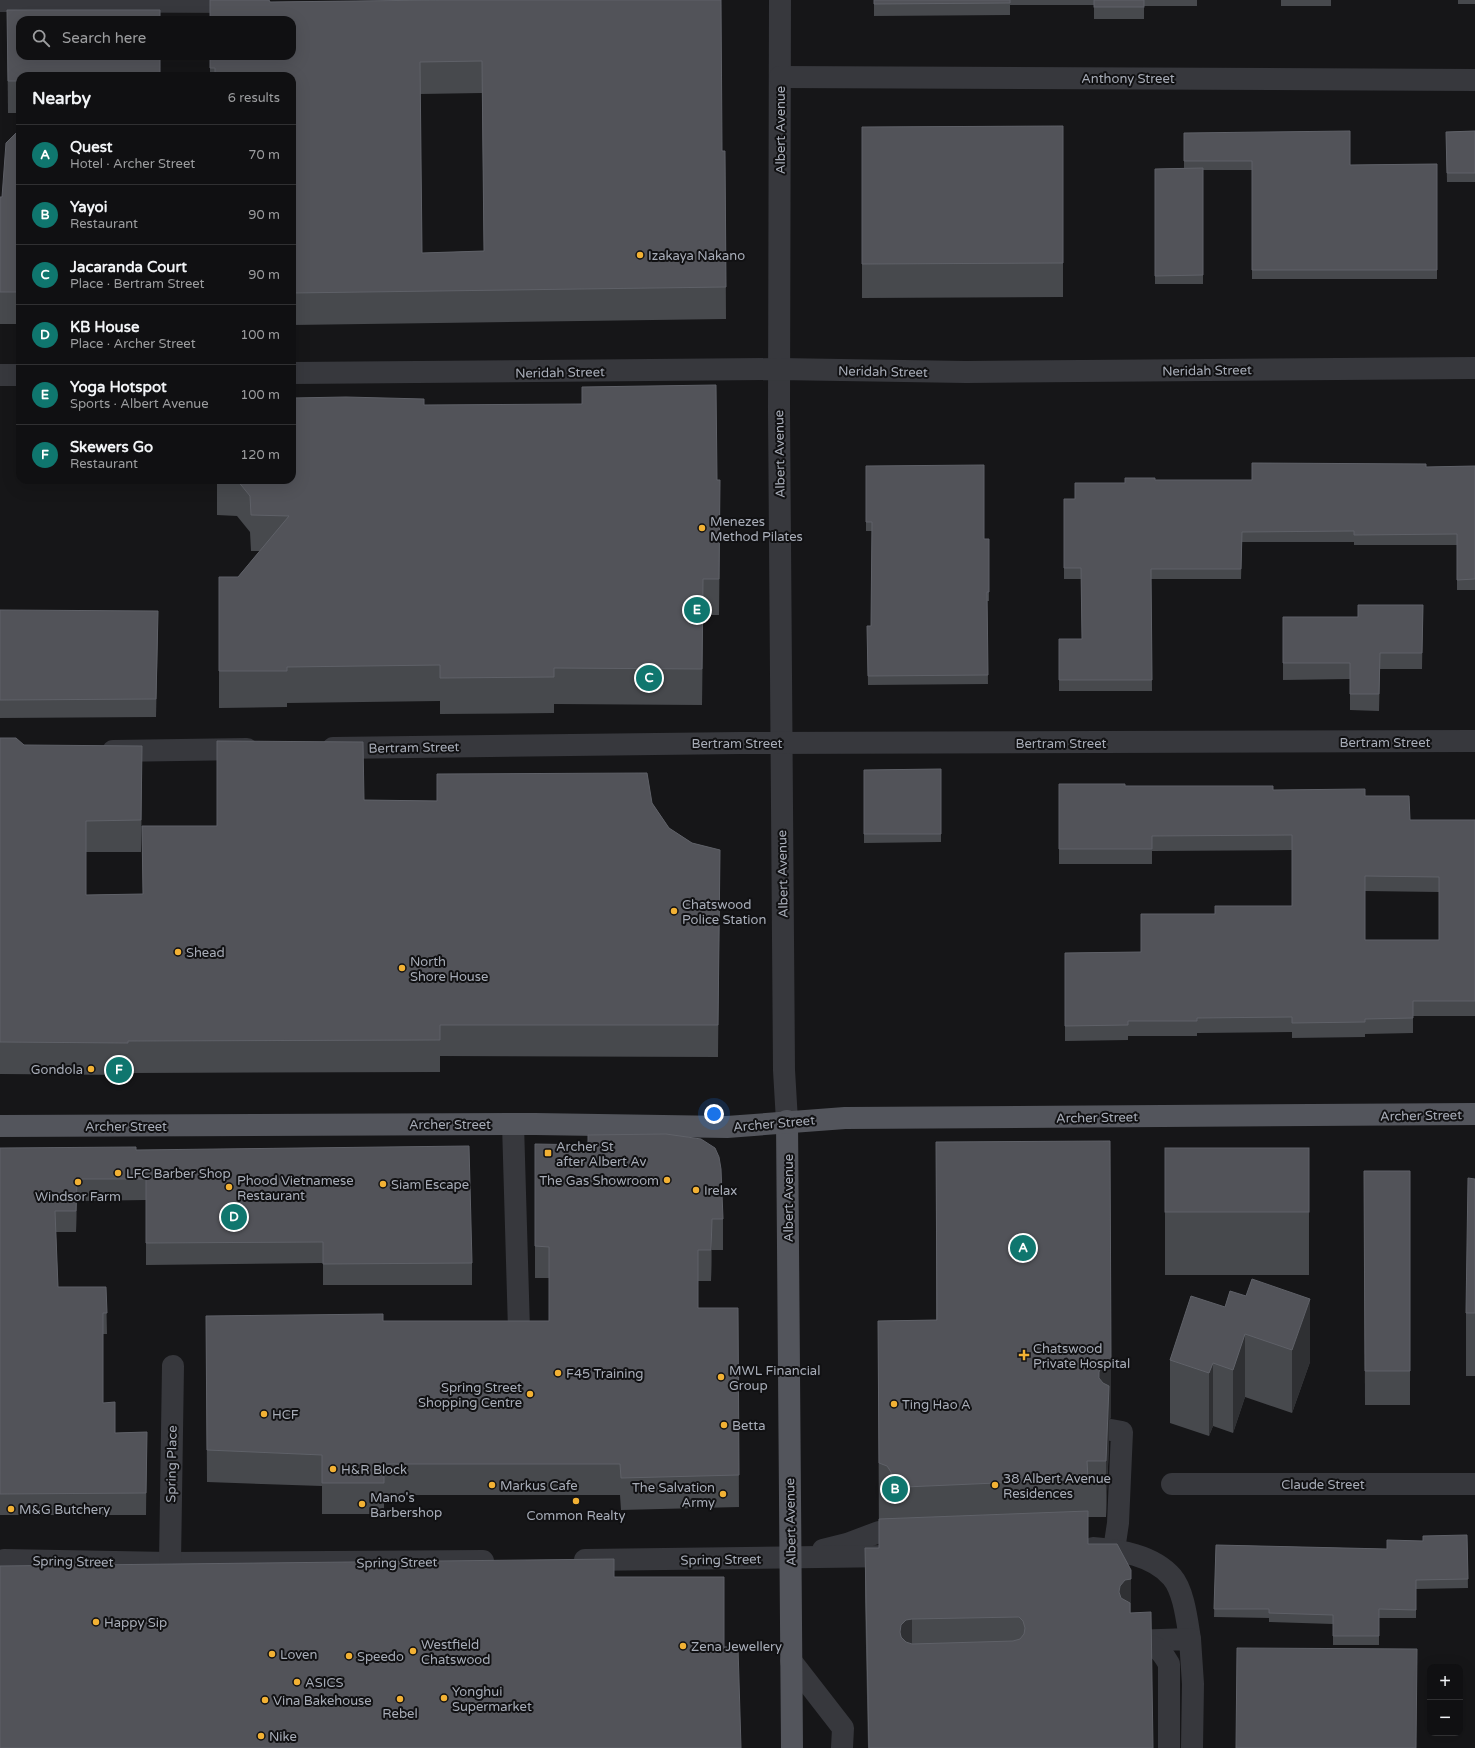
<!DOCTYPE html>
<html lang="en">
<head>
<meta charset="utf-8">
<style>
  :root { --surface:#101012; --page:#19191b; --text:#f1f3f6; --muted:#9c9d9f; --line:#303032; --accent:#0f766e }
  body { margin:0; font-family:"Varela Round",sans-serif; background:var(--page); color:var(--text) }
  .controls { position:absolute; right:12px; bottom:12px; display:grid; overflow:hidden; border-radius:8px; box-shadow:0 4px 16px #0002 }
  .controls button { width:36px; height:36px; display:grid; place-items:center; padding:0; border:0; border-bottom:1px solid var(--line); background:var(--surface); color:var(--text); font:20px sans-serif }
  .you { position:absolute; left:714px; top:1114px; width:14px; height:14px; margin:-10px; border:3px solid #fff; border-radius:50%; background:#1a73e8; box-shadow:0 0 0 6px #1a73e833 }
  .badge { display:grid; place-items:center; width:26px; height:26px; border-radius:50%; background:var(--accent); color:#fff; font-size:13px; font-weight:700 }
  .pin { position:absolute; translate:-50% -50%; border:2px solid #fff; box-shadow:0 1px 4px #0006 }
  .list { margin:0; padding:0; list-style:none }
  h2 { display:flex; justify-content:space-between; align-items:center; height:52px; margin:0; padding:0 16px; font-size:17px }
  h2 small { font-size:13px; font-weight:400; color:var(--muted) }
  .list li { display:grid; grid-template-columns:26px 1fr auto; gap:12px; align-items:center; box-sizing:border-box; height:60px; padding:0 16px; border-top:1px solid var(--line) }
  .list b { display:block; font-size:15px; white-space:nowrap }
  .list p { margin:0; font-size:13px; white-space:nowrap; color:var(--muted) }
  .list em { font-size:13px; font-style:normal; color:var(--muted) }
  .icon { flex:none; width:22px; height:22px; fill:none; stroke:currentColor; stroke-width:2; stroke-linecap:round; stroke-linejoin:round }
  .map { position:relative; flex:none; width:1475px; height:1748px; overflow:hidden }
  .search { position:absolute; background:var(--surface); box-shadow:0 4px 16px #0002; left:16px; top:16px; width:280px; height:44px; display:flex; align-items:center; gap:10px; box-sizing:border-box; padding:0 14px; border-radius:12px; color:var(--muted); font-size:15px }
  .panel { position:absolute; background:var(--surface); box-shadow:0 4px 16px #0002; left:16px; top:72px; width:280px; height:412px; border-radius:12px }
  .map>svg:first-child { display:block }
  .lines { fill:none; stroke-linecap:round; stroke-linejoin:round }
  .minor { stroke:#37383d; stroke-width:22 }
  .major { stroke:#53555c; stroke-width:22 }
  .wall { fill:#47494d; fill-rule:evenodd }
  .shaded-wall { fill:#2f3033 }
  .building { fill:#525359; stroke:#5f6168; fill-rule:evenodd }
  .poi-dot { fill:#f2b134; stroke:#111113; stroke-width:1.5 }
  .labels { text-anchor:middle; stroke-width:4; stroke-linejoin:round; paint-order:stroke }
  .street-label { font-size:13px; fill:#a8adb8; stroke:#111113 }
  .poi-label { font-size:13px; fill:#a8adb8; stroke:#111113; text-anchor:start }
</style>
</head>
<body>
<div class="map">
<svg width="1475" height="1748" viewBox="0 0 1475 1748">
  <rect width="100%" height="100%" fill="#161618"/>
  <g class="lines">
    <g class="minor">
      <polyline points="780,0 779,411 784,1070 787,1121"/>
      <polyline points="0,1 240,2"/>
      <polyline points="780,77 1475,80"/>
      <polyline points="292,373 779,369 966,372 1475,368"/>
      <polyline points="0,375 20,375"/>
      <polyline points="333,748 740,743 1475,741"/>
      <polyline points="113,751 247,749"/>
      <polyline points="513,1124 519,1330"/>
      <polyline points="1111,1430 1122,1432 1118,1523 1114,1550"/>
      <polyline points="1172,1484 1475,1484"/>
      <path d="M 1093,1548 C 1119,1550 1153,1555 1172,1577 C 1184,1591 1187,1621 1190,1639"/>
      <polyline points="823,1550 847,1544 879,1532"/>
      <polyline points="4,1560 170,1563 483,1561"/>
      <polyline points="585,1560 895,1556"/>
      <polyline points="170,1563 173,1366"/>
      <polyline points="1131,1641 1190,1639 1193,1684 1192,1748"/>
      <path d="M 1140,1645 C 1156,1644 1161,1650 1169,1664 L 1169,1748"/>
      <polyline points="791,1661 843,1728 842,1748"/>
    </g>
    <g class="major">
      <polyline points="787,1121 792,1748"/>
      <polyline points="0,1126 535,1124 727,1127 845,1118 1475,1114"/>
    </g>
  </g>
  <g class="wall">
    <path d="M 439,0 L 722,151 L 725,151 L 726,319 L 292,325 L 292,76 L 210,76 L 210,56 L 270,2 ZM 482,93 L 484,251 L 422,253 L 420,94 Z"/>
    <polygon points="874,0 1197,0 1197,6 1144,6 1144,19 1094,19 1094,5 1010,5 1010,15 874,16"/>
    <rect x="1281" y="0" width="50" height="6"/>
    <polygon points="1358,0 1475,0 1475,4 1458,4 1458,0"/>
    <polygon points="7,10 20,76 20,113 8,113"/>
    <polygon points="1063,126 1063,297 862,298 862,127"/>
    <polygon points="20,129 20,324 0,324 0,197 2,197"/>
    <polygon points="1475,131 1475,182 1447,182 1446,132"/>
    <polygon points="1184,133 1350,165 1437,164 1437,279 1252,279 1252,170 1203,170 1203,284 1155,284 1155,169 1184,168"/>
    <polygon points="424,405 717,480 720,516 719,615 703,615 702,705 554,704 554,713 440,714 440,701 287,703 287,707 219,708 219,577 238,577 260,551 251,551 250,532 237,516 217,515 217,480 292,480"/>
    <polygon points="866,466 984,539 989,539 989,601 987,601 988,684 868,685 867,626 871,626 872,531 866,531"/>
    <polygon points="1475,466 1475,590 1457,590 1457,545 1354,545 1354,542 1242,542 1241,579 1151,579 1152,691 1059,691 1059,639 1082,639 1081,579 1064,579 1064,499 1075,499 1125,483 1155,480 1252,480 1426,467"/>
    <polygon points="1423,605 1422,669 1380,669 1379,711 1350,710 1350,679 1283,680 1283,617 1358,617"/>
    <polygon points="0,610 158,629 156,717 0,718"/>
    <polygon points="0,738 142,778 141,852 86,852 86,895 143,894 142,826 217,826 364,800 652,803 669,828 692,843 720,850 718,1057 440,1056 440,1072 128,1073 128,1075 0,1074"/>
    <polygon points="941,769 941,842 864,843 864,770"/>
    <path d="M 1059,784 L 1273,790 L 1365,796 L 1410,820 L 1475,820 L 1475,1016 L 1413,1016 L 1413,1033 L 1365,1034 L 1365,1037 L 1292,1038 L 1292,1032 L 1197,1033 L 1197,1036 L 1128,1036 L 1128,1040 L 1065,1041 L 1065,953 L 1141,952 L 1215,914 L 1292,906 L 1292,850 L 1152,851 L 1152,864 L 1059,864 ZM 1365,891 L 1439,892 L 1439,940 L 1365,940 Z"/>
    <polygon points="936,1142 1111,1418 1109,1419 1109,1442 1106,1517 1088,1517 1088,1544 1131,1613 1153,1748 868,1748 865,1598 865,1548 879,1548 878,1321 936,1320"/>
    <polygon points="535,1144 723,1219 723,1250 712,1250 711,1281 698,1281 698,1308 738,1308 739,1507 621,1510 620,1495 384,1495 384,1514 322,1514 322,1486 207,1482 206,1316 383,1321 549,1321 549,1278 535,1278"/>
    <polygon points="0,1148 136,1150 472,1263 472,1285 323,1285 323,1263 146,1265 146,1200 77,1201 76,1232 56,1232 58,1287 106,1287 107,1334 103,1334 103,1403 115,1433 147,1432 146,1515 0,1515"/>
    <rect x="1165" y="1148" width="144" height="127"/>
    <polygon points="1364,1171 1410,1171 1410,1405 1365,1405"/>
    <polygon points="1475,1179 1475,1376 1466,1376 1466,1313"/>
    <polygon points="1230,1291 1310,1362 1292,1413 1245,1397 1233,1433 1213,1426 1209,1436 1170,1423 1170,1360 1225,1307"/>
    <polygon points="1467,1535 1468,1588 1416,1589 1416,1618 1379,1618 1379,1645 1333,1645 1333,1624 1269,1622 1269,1618 1214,1617 1216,1545 1387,1549 1423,1541"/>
  </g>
  <g class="shaded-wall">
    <polygon points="720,480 720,516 719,615 719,579"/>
    <polygon points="703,579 703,615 702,705 702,669"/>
    <polygon points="142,746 142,778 141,852 141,820"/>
    <polygon points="77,1179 77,1201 76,1232 76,1211"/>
    <polygon points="712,1219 712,1250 711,1281 711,1250"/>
    <polygon points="1310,1299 1310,1362 1292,1413 1292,1350"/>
    <polygon points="1245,1334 1245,1397 1233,1433 1233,1370"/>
    <polygon points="1111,1361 1111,1418 1109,1419 1109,1442 1106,1517 1106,1461 1102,1422 1099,1372 1102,1365"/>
    <polygon points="1213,1363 1213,1426 1209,1436 1209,1373"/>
    <polygon points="1131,1570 1131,1620 1119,1642 1119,1592 1120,1586"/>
    <polygon points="912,1619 912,1669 900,1632 901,1625 906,1620"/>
  </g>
  <g class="building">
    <path d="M 210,0 L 269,0 L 270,2 L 439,0 L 721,0 L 722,151 L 725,151 L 726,287 L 292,293 L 292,76 L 215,76 L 215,68 L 210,68 L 210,56 L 292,56 L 292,20 L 210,20 ZM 482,61 L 484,251 L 422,253 L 420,62 Z"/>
    <polygon points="874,0 1010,0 1010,3 874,4"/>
    <rect x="1094" y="0" width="50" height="7"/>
    <polygon points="7,10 160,10 160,20 20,20 20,56 160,56 160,76 20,76 20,81 8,81"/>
    <polygon points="1063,126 1063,263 862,264 862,127"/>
    <polygon points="20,129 20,292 0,292 0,197 2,197 6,143"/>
    <polygon points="1350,131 1350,165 1437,164 1437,270 1252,270 1252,161 1184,161 1184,133"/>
    <polygon points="1475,131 1475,173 1447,173 1446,132"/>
    <polygon points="1203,168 1203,275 1155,276 1155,169"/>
    <polygon points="716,385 717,480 720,480 719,579 703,579 702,669 554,668 554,677 440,678 440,665 287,667 287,671 219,671 219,577 238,577 289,516 251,515 250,496 237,480 233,480 292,480 292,398 346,397 424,399 424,405 582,404 582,387"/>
    <polygon points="1252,463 1426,464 1426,467 1475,466 1475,579 1457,580 1457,534 1354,535 1354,531 1242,532 1241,569 1151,569 1152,680 1059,680 1059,639 1082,639 1081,568 1064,568 1064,499 1075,499 1075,483 1125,483 1125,478 1155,478 1155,480 1252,480"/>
    <polygon points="984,465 984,539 989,539 989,592 987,592 988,675 868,676 867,626 871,626 872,522 866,522 866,466"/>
    <polygon points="1358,605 1423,605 1422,653 1380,653 1379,694 1350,694 1350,663 1283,663 1283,617 1358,617"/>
    <polygon points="0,610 158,611 156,699 0,700"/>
    <polygon points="0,738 16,738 24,745 142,746 141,820 86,821 86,895 143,894 142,826 217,826 217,741 363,742 364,800 437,801 437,774 647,773 652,803 669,828 692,843 720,850 718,1025 440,1025 440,1040 128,1041 128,1043 0,1042"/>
    <polygon points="941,769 941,834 864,834 864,770"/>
    <path d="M 1059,784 L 1125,784 L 1125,786 L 1273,786 L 1273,790 L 1365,789 L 1365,796 L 1409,796 L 1410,820 L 1475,820 L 1475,1001 L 1413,1001 L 1413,1018 L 1365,1019 L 1365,1022 L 1292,1023 L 1292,1017 L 1197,1018 L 1197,1021 L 1128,1021 L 1128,1025 L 1065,1026 L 1065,953 L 1141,952 L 1141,914 L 1215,914 L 1215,906 L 1292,906 L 1292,835 L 1152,836 L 1152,849 L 1059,849 ZM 1365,876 L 1439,877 L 1439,940 L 1365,940 Z"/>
    <polygon points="666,1134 701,1139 715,1148 719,1157 721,1169 723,1219 712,1219 711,1250 698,1250 698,1308 738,1308 739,1475 621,1478 620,1464 384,1464 384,1483 322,1483 322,1455 207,1450 206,1316 383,1314 383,1321 549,1321 549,1247 535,1246 535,1144 588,1145 588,1135"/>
    <polygon points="1110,1141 1111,1361 1102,1365 1099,1372 1099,1378 1103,1383 1109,1386 1106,1461 1087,1461 1088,1479 882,1488 888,1484 891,1477 891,1472 887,1466 879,1463 878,1321 937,1320 936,1142"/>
    <polygon points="469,1146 472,1263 323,1264 323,1242 146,1243 146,1179 77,1179 76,1211 55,1211 58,1287 106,1287 107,1313 103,1313 103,1403 115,1402 115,1433 147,1432 146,1493 0,1494 0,1148 136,1147 136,1150"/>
    <rect x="1165" y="1148" width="144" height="64"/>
    <polygon points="1364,1171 1410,1171 1410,1371 1365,1371"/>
    <polygon points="1468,1178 1475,1179 1475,1313 1466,1313"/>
    <polygon points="1252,1279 1310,1299 1292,1350 1245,1334 1233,1370 1213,1363 1209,1373 1170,1360 1191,1296 1225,1307 1230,1291 1246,1296"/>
    <path d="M 1088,1511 L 1088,1544 L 1117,1544 L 1131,1570 L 1131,1579 L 1125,1580 L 1120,1586 L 1119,1592 L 1121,1598 L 1130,1603 L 1130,1613 L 1151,1612 L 1153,1748 L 869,1748 L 865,1548 L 879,1548 L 879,1519 ZM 1019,1617 L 1023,1621 L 1025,1628 L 1024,1634 L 1020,1639 L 1013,1641 L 912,1644 L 906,1642 L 901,1637 L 900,1632 L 901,1625 L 906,1620 L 912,1619 Z"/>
    <polygon points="1467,1535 1468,1579 1416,1580 1416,1610 1379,1609 1379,1636 1333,1636 1333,1615 1269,1613 1269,1609 1214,1609 1216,1545 1387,1549 1387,1540 1423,1541 1423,1536"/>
    <polygon points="614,1559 614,1577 724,1577 724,1647 738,1647 741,1748 0,1748 0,1566"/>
    <polygon points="1237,1648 1417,1649 1416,1748 1236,1748"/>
  </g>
  <g class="poi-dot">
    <circle cx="640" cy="255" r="4"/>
    <circle cx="702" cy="528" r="4"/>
    <circle cx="674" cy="911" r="4"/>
    <circle cx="178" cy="952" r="4"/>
    <circle cx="402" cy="968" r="4"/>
    <circle cx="91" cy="1069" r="4"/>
    <rect x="544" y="1149" width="8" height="8" rx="2"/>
    <circle cx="118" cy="1173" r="4"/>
    <circle cx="667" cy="1180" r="4"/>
    <circle cx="78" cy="1182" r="4"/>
    <circle cx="383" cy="1184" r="4"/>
    <circle cx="229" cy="1187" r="4"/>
    <circle cx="696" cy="1190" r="4"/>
    <path d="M1022 1349h4v4h4v4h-4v4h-4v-4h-4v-4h4z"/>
    <circle cx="558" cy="1373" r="4"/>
    <circle cx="721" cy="1377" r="4"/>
    <circle cx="530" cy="1394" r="4"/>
    <circle cx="894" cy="1404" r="4"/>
    <circle cx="264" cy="1414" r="4"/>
    <circle cx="724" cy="1425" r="4"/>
    <circle cx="333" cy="1469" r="4"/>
    <circle cx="492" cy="1485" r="4"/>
    <circle cx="995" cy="1485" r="4"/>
    <circle cx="723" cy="1494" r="4"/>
    <circle cx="576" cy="1501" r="4"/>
    <circle cx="362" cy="1504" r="4"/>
    <circle cx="11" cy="1509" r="4"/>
    <circle cx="96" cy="1622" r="4"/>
    <circle cx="683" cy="1646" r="4"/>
    <circle cx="413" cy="1651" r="4"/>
    <circle cx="272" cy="1654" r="4"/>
    <circle cx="349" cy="1656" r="4"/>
    <circle cx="297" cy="1682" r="4"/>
    <circle cx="444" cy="1698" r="4"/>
    <circle cx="400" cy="1699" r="4"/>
    <circle cx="265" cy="1700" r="4"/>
    <circle cx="261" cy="1736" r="4"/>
  </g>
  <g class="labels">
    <g class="street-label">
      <text x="1128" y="83">Anthony Street</text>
      <text transform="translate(780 130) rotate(-90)" y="5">Albert Avenue</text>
      <text transform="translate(1207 370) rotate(-1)" y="5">Neridah Street</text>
      <text transform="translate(883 371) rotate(1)" y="5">Neridah Street</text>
      <text transform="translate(560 372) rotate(-1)" y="5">Neridah Street</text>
      <text transform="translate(779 454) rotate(-91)" y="5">Albert Avenue</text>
      <text x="1385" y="747">Bertram Street</text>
      <text x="737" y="748">Bertram Street</text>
      <text x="1061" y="748">Bertram Street</text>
      <text transform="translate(414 747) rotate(-1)" y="5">Bertram Street</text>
      <text transform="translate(782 874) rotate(-91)" y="5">Albert Avenue</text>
      <text transform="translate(1421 1115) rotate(-1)" y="5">Archer Street</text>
      <text transform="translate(1097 1117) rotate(-1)" y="5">Archer Street</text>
      <text transform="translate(774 1123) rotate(-5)" y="5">Archer Street</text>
      <text x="450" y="1129">Archer Street</text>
      <text x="126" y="1131">Archer Street</text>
      <text transform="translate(788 1198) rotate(-90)" y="5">Albert Avenue</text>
      <text transform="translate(171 1464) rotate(-89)" y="5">Spring Place</text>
      <text x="1323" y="1489">Claude Street</text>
      <text transform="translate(790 1522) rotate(-91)" y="5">Albert Avenue</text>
      <text transform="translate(721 1559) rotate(-1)" y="5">Spring Street</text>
      <text transform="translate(73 1561) rotate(1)" y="5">Spring Street</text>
      <text transform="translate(397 1562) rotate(-1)" y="5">Spring Street</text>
    </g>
    <g class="poi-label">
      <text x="648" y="260">Izakaya Nakano</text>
      <text x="710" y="526">Menezes<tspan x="710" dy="15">Method Pilates</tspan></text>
      <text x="682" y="909">Chatswood<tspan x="682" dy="15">Police Station</tspan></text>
      <text x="186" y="957">Shead</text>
      <text x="410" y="966">North<tspan x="410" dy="15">Shore House</tspan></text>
      <text x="83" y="1074" text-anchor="end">Gondola</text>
      <text x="556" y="1151">Archer St<tspan x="556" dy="15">after Albert Av</tspan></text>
      <text x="126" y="1178">LFC Barber Shop</text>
      <text x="237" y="1185">Phood Vietnamese<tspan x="237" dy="15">Restaurant</tspan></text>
      <text x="659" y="1185" text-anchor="end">The Gas Showroom</text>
      <text x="391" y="1189">Siam Escape</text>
      <text x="704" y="1195">Irelax</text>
      <text x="78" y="1201" text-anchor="middle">Windsor Farm</text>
      <text x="1033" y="1353">Chatswood<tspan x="1033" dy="15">Private Hospital</tspan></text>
      <text x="729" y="1375">MWL Financial<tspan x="729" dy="15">Group</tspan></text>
      <text x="566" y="1378">F45 Training</text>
      <text x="522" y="1392" text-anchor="end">Spring Street<tspan x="522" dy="15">Shopping Centre</tspan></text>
      <text x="902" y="1409">Ting Hao A</text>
      <text x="272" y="1419">HCF</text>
      <text x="732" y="1430">Betta</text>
      <text x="341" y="1474">H&amp;R Block</text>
      <text x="1003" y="1483">38 Albert Avenue<tspan x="1003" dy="15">Residences</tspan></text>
      <text x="500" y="1490">Markus Cafe</text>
      <text x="715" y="1492" text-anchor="end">The Salvation<tspan x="715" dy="15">Army</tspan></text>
      <text x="370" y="1502">Mano's<tspan x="370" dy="15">Barbershop</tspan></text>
      <text x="19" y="1514">M&amp;G Butchery</text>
      <text x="576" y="1520" text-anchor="middle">Common Realty</text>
      <text x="104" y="1627">Happy Sip</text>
      <text x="421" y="1649">Westfield<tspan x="421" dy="15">Chatswood</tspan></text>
      <text x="691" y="1651">Zena Jewellery</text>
      <text x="280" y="1659">Loven</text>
      <text x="357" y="1661">Speedo</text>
      <text x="305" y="1687">ASICS</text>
      <text x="452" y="1696">Yonghui<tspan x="452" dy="15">Supermarket</tspan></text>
      <text x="273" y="1705">Vina Bakehouse</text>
      <text x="400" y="1718" text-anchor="middle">Rebel</text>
      <text x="269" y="1741">Nike</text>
    </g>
  </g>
</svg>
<div class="controls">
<button>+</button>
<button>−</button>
</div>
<div class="you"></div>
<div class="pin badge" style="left:1023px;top:1248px">A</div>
<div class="pin badge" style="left:895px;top:1489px">B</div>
<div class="pin badge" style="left:649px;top:678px">C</div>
<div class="pin badge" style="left:234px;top:1217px">D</div>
<div class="pin badge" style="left:697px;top:610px">E</div>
<div class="pin badge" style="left:119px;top:1070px">F</div>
<div class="search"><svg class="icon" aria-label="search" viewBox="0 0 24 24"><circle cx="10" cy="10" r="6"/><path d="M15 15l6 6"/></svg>Search here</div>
<section class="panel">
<h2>Nearby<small>6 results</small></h2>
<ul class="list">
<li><span class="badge">A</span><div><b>Quest</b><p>Hotel · Archer Street</p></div><em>70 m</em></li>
<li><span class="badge">B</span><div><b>Yayoi</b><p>Restaurant</p></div><em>90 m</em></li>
<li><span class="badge">C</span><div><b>Jacaranda Court</b><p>Place · Bertram Street</p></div><em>90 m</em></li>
<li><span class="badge">D</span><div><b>KB House</b><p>Place · Archer Street</p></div><em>100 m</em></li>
<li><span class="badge">E</span><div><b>Yoga Hotspot</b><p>Sports · Albert Avenue</p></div><em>100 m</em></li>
<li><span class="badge">F</span><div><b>Skewers Go</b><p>Restaurant</p></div><em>120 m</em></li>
</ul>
</section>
</div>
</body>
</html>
